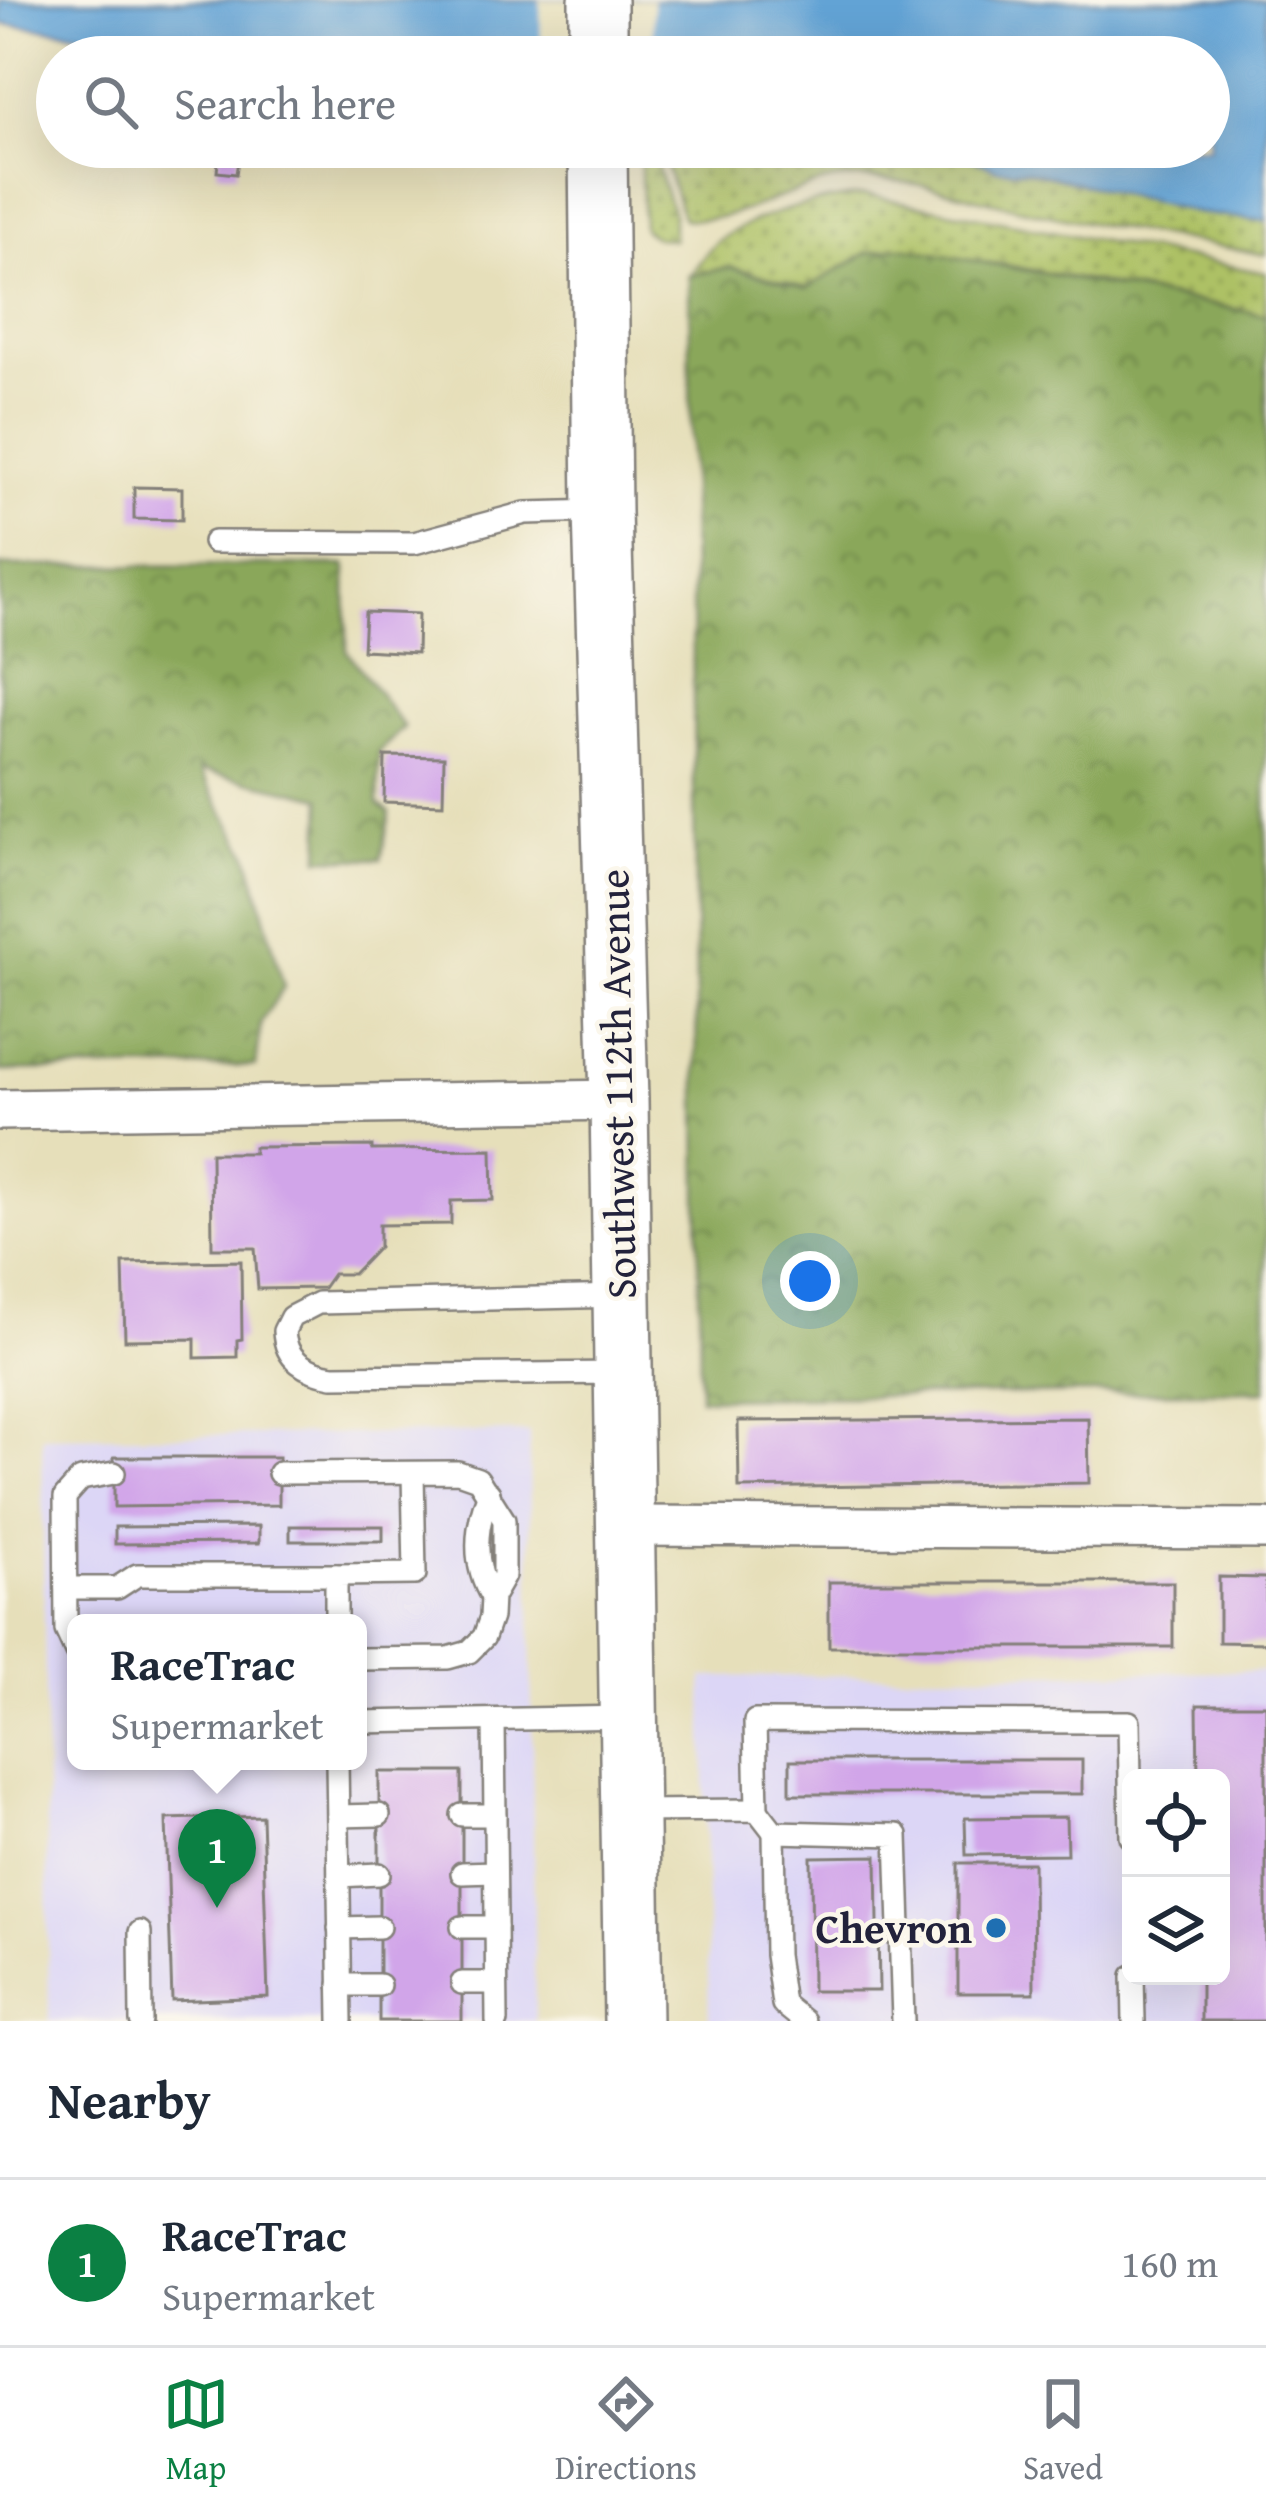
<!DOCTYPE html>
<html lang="en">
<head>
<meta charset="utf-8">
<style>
  :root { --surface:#fff; --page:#f6f6f7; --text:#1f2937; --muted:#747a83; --line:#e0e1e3; --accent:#0b8043 }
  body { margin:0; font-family:"Gentium Book Plus",serif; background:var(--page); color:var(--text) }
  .controls { position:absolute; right:36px; bottom:36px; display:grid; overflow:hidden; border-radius:18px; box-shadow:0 12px 48px #0002 }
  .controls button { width:108px; height:108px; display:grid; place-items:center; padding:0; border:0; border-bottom:3px solid var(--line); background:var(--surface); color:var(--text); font:60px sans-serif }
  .you { position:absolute; left:810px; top:1281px; width:42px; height:42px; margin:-30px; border:9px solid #fff; border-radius:50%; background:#1a73e8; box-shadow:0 0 0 18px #1a73e833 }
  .badge { display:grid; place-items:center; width:78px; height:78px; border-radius:50%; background:var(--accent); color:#fff; font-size:39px; font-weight:700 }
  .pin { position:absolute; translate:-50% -99px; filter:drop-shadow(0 3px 6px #0008) }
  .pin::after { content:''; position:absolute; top:63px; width:42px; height:36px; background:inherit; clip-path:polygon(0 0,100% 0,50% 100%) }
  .popup { position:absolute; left:67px; top:1614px; width:300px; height:156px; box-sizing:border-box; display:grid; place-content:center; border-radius:18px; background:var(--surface); filter:drop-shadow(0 3px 9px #0005); font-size:39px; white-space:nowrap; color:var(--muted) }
  .popup b { font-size:45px; color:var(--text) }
  .popup::after { content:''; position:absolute; left:50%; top:100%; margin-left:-24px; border:24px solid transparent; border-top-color:var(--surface) }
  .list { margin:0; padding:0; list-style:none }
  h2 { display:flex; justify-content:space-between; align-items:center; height:156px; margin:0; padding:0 48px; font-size:51px }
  h2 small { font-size:39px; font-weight:400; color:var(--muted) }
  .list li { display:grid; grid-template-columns:78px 1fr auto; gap:36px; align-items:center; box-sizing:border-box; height:168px; padding:0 48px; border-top:3px solid var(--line) }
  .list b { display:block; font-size:45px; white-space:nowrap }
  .list p { margin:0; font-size:39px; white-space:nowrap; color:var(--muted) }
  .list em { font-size:39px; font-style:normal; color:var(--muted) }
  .icon { flex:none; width:66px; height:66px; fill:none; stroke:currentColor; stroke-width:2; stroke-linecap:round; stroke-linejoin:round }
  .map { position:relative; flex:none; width:1266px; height:2021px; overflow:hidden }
  .search { position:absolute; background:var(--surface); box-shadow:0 12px 48px #0002; left:36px; right:36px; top:36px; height:132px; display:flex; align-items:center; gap:30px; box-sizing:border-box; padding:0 42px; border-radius:66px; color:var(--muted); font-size:45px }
  .sheet { height:324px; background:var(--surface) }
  nav { display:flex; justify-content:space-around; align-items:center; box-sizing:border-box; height:168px; border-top:3px solid var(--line); background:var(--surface); font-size:33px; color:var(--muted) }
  nav a { display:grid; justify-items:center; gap:6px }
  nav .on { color:var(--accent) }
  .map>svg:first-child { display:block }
  .built { fill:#dcd6f6; fill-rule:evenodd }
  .grass { fill:url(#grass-dots); stroke:#687250; stroke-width:3 }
  .forest { fill:url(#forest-crowns); stroke:#56644a; stroke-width:3 }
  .water { fill:#62a3d5; stroke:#426288; stroke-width:3 }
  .pier { fill:#e6dfba }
  .building { fill:#d1a5e9 }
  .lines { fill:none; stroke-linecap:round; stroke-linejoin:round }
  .service-casing { stroke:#84807a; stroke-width:26 }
  .minor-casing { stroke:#84807a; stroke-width:44 }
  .secondary-casing { stroke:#84807a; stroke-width:62 }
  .service { stroke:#fff; stroke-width:21 }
  .minor { stroke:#fff; stroke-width:39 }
  .secondary { stroke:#fff; stroke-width:57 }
  .poi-dot { fill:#1f6fb2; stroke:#fbf7ec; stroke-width:4.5 }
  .labels { text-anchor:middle; stroke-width:9; stroke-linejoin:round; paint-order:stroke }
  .street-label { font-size:42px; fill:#22223b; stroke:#fbf7ec }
  .poi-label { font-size:42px; font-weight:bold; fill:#22223b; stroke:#fbf7ec; text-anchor:end }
</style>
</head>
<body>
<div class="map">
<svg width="1266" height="2021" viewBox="0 0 1266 2021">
  <defs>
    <pattern id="grass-dots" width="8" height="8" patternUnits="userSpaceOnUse" patternTransform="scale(3)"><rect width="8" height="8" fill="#adc165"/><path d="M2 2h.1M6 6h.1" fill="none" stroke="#8c9c54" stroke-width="1.8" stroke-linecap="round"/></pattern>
    <pattern id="forest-crowns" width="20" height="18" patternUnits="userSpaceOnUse" patternTransform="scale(3)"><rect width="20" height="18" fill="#8aa75a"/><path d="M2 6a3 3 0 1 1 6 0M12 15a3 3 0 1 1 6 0" fill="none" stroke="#70884c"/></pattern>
  </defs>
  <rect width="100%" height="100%" fill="#fbf7ec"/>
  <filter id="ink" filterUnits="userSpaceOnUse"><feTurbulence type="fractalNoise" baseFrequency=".00833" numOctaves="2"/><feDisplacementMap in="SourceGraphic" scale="24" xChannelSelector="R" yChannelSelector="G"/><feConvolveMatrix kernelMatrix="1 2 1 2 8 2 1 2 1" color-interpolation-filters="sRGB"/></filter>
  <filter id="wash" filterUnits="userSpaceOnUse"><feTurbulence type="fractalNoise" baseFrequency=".004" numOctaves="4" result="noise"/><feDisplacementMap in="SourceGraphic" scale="48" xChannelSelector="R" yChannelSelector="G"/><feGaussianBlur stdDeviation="2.7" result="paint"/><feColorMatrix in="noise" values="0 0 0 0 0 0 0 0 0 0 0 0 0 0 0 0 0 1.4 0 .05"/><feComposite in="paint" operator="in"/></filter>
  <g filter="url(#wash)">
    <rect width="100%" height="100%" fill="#e6dfba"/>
    <g class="built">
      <path d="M 529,1432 L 535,2021 L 49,2021 L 42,1437 ZM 76,1623 L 358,1623 L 358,1761 L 76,1761 Z"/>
      <path d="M 1266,1671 L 1266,2021 L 709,2021 L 703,1677 ZM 1131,1778 L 1221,1778 L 1221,1976 L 1131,1976 Z"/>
    </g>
    <g class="grass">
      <polygon points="640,147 653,154 673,214 673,239 657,238 643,229"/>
      <path d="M 660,147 L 908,147 L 971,158 L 997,169 L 1027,170 L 1197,213 L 1266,221 L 1266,255 C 1188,240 1109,228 1031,211 C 975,199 918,179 860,178 C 799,177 745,225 683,219 Z"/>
      <path d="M 867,195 L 1266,273 L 1266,315 L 1000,264 L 867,253 L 807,288 L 730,267 L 689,276 C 699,264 708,248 721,239 C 760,213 820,198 867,195 Z"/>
    </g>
    <g class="forest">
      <polygon points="901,247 1266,315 1266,1391 700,1398 689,276 730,267 807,288 867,253"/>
      <polygon points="346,565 347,651 404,727 379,752 378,804 390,813 381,859 320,858 322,798 199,770 248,854 284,987 261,1022 256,1066 0,1071 0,566"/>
    </g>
    <polygon class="water" points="0,0 1266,0 1266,221 1197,213 1027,170 997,169 971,158 908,147 1209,147 1209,57 200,57 67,31 0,24"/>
    <polygon class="pier" points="540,0 653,0 653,57 541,57"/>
    <g id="blocks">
      <g class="building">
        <polygon points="219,151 239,154 236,174 217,172"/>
        <polygon points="134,487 182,488 182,520 134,519"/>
        <polygon points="365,612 418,614 417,653 363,650"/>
        <polygon points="385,756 444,757 443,804 384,802"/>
        <polygon points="372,1146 372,1150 492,1149 493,1200 451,1201 451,1224 379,1225 379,1247 353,1274 333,1274 323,1288 258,1289 255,1248 212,1248 211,1153 254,1153 254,1147"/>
        <polygon points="241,1261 242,1339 237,1340 237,1357 195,1358 195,1339 125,1340 123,1263"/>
        <polygon points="1088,1418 1089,1483 739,1488 738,1421"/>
        <polygon points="114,1457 279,1457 279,1505 114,1507"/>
        <polygon points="259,1526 259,1543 115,1544 115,1527"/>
        <rect x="290" y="1526" width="93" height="15"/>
        <polygon points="1219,1577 1266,1578 1266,1643 1219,1642"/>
        <rect x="829" y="1582" width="344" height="65"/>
        <polygon points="1197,1705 1266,1705 1266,2021 1201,2021 1201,1976 1221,1976 1221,1778 1198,1778"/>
        <rect x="790" y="1760" width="292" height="34"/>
        <rect x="379" y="1772" width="83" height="249"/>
        <polygon points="262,1816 268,1997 172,2001 166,1819"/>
        <polygon points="1066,1817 1067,1854 966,1855 965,1818"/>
        <polygon points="877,1856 879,1991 812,1991 811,1857"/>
        <polygon points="958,1863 1033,1863 1034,1993 958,1993"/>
      </g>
    </g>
  </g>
  <g filter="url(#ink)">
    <use href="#blocks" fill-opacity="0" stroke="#84807a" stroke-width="3"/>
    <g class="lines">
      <g class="service-casing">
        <g id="service">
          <polyline points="214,542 414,543 525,513 601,511"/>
          <path d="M 621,1373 L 333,1376 C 306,1372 285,1360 284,1331 L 291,1317 L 318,1303 L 622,1296"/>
          <polyline points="279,1473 458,1472 478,1479 504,1520 504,1576 492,1597 491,1617 484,1637 469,1652 448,1658 358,1659"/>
          <path d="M 489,1493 C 475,1527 472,1565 492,1597"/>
          <polyline points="66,1588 117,1588 137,1575 336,1575"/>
          <polyline points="336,1623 336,1575 415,1574 413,1473"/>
          <polyline points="76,1652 66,1630 65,1497 81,1479 114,1473"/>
          <polyline points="494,1720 497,2021"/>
          <polyline points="358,1722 627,1717"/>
          <polyline points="337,1761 341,2021"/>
          <polyline points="757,1810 755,1721 1129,1722 1131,1837"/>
          <polyline points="632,1811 757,1810 774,1832 897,1835 903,2021"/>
          <polyline points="462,1815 495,1815"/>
          <polyline points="338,1816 379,1815"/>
          <polyline points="774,1832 776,1955 783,2004 804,2021"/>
          <polyline points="462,1873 495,1872"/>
          <polyline points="339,1876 379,1874"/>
          <polyline points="462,1927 496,1927"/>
          <polyline points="339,1928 379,1927"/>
          <polyline points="140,1932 141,2021"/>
          <polyline points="1133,1976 1134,2021"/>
          <polyline points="462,1983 496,1983"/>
          <polyline points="340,1985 379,1985"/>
        </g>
      </g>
      <g class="minor-casing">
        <g id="minor">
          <polyline points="0,1110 619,1100"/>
          <polyline points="626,1526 1266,1529"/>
        </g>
      </g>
      <g class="secondary-casing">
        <g id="secondary">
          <polyline points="598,0 598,57"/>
          <polyline points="598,147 602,511 619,1100 633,2021"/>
        </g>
      </g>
      <use href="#service" class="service"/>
      <use href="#minor" class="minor"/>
      <use href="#secondary" class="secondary"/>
    </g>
  </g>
  <circle class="poi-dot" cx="996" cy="1928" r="12"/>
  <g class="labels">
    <g class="street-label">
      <text transform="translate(617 1084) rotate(-91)" y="15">Southwest 112th Avenue</text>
    </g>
    <g class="poi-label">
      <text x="972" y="1943">Chevron</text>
    </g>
  </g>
</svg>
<div class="controls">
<button><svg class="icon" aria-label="locate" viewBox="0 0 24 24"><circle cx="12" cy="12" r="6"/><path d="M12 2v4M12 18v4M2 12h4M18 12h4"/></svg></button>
<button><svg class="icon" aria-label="layers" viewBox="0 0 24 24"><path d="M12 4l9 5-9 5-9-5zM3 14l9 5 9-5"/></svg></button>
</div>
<div class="you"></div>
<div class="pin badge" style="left:217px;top:1908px">1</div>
<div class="popup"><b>RaceTrac</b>Supermarket</div>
<div class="search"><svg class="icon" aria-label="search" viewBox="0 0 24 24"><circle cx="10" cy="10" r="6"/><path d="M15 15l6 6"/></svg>Search here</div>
</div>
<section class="sheet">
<h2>Nearby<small></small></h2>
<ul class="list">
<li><span class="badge">1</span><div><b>RaceTrac</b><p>Supermarket</p></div><em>160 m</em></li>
</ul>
</section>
<nav>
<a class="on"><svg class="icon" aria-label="map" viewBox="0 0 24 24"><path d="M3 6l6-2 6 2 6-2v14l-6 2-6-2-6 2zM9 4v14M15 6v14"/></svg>Map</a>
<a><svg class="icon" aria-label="directions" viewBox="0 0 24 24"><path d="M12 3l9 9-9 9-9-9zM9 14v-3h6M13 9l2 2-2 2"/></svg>Directions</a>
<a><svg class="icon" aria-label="saved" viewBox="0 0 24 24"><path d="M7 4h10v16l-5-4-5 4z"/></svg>Saved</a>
</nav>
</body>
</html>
